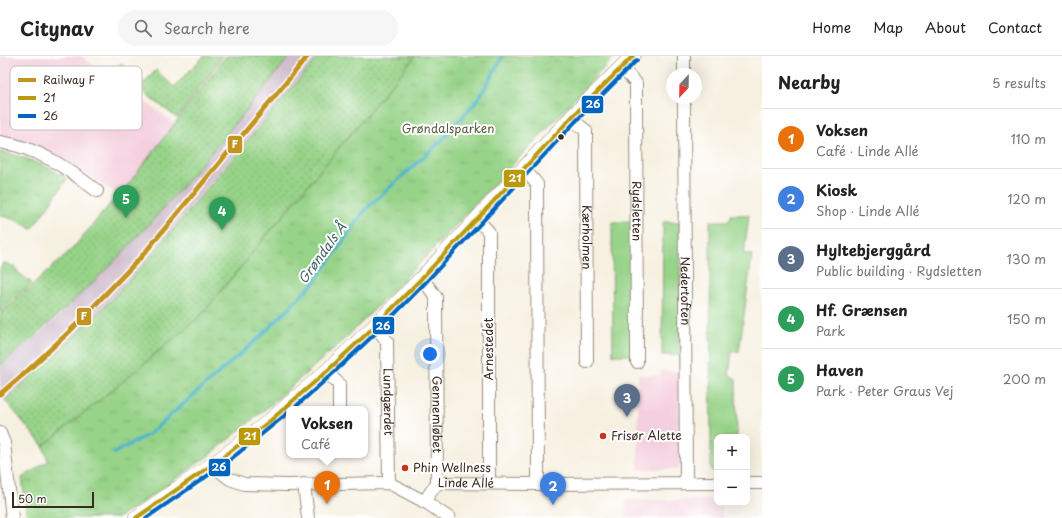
<!DOCTYPE html>
<html lang="en">
<head>
<meta charset="utf-8">
<style>
  :root { --surface:#fff; --page:#f6f6f6; --text:#222; --muted:#767676; --line:#e0e0e0; --accent:#2563eb }
  body { margin:0; font-family:"Playpen Sans",sans-serif; background:var(--page); color:var(--text) }
  .controls { position:absolute; right:12px; bottom:12px; display:grid; overflow:hidden; border-radius:8px; box-shadow:0 4px 16px #0002 }
  .controls button { width:36px; height:36px; display:grid; place-items:center; padding:0; border:0; border-bottom:1px solid var(--line); background:var(--surface); color:var(--text); font:20px sans-serif }
  .compass { position:absolute; left:666px; top:12px; width:36px; height:36px; border-radius:50%; background:var(--surface); box-shadow:0 4px 16px #0002; rotate:202deg }
  .scale { position:absolute; left:12px; bottom:10px; width:82px; box-sizing:border-box; padding-left:4px; border:2px solid #3b2a1e; border-top:0; font-size:11px; line-height:14px; white-space:nowrap; color:#3b2a1e; -webkit-text-stroke:3px #fff; paint-order:stroke }
  .you { position:absolute; left:430px; top:298px; width:14px; height:14px; margin:-10px; border:3px solid #fff; border-radius:50%; background:#1a73e8; box-shadow:0 0 0 6px #1a73e833 }
  .badge { display:grid; place-items:center; width:26px; height:26px; border-radius:50%; background:var(--accent); color:#fff; font-size:13px; font-weight:700 }
  .pin { position:absolute; translate:-50% -33px; filter:drop-shadow(0 1px 2px #0008) }
  .pin::after { content:''; position:absolute; top:21px; width:14px; height:12px; background:inherit; clip-path:polygon(0 0,100% 0,50% 100%) }
  .popup { position:absolute; left:286px; top:350px; width:82px; height:52px; box-sizing:border-box; display:grid; place-content:center; border-radius:8px; background:var(--surface); filter:drop-shadow(0 1px 3px #0005); font-size:13px; white-space:nowrap; color:var(--muted) }
  .popup b { font-size:15px; color:var(--text) }
  .popup::after { content:''; position:absolute; left:50%; top:100%; margin-left:-8px; border:8px solid transparent; border-top-color:var(--surface) }
  .list { margin:0; padding:0; list-style:none }
  h2 { display:flex; justify-content:space-between; align-items:center; height:52px; margin:0; padding:0 16px; font-size:17px }
  h2 small { font-size:13px; font-weight:400; color:var(--muted) }
  .list li { display:grid; grid-template-columns:26px 1fr auto; gap:12px; align-items:center; box-sizing:border-box; height:60px; padding:0 16px; border-top:1px solid var(--line) }
  .list b { display:block; font-size:15px; white-space:nowrap }
  .list p { margin:0; font-size:13px; white-space:nowrap; color:var(--muted) }
  .list em { font-size:13px; font-style:normal; color:var(--muted) }
  .icon { flex:none; width:22px; height:22px; fill:none; stroke:currentColor; stroke-width:2; stroke-linecap:round; stroke-linejoin:round }
  .map { position:relative; flex:none; width:762px; height:462px; overflow:hidden }
  header { display:flex; align-items:center; gap:24px; box-sizing:border-box; height:56px; padding:0 20px; background:var(--surface); border-bottom:1px solid var(--line) }
  header strong { font-size:19px }
  nav { display:flex; gap:22px; margin-inline-start:auto; font-size:14px }
  .search { width:280px; height:36px; background:var(--page); display:flex; align-items:center; gap:10px; box-sizing:border-box; padding:0 14px; border-radius:22px; color:var(--muted); font-size:15px }
  main { display:flex }
  aside { flex:1; background:var(--surface) }
  .map>svg:first-child { display:block }
  .built { fill:#f4cfdd }
  .railway { fill:#d0bdcd }
  .grass { fill:#97d388; stroke:#697e53 }
  .park { fill:url(#park-tufts); stroke:#697e53 }
  .garden { fill:url(#garden-dots); stroke:#697e53 }
  .lines { fill:none; stroke-linecap:round; stroke-linejoin:round }
  .stream { stroke:#4db6cb; stroke-width:3.5 }
  .minor-casing { stroke:#988d7f; stroke-width:14 }
  .major-casing { stroke:#988d7f; stroke-width:16 }
  .minor { stroke:#fff; stroke-width:12 }
  .major { stroke:#fff; stroke-width:15 }
  .bus-1-casing { stroke:#fff; stroke-width:7 }
  .bus-2-casing { stroke:#fff; stroke-width:7 }
  .bus-1 { stroke:#ba9a0a; stroke-width:4 }
  .bus-2 { stroke:#0065bd; stroke-width:4 }
  .rail-1-casing { stroke:#fff; stroke-width:8 }
  .rail-1 { stroke:#c49423; stroke-width:5 }
  .bus-dot { fill:#3b2a1e; stroke:#fff; stroke-width:1.5 }
  .poi-dot { fill:#c8321e; stroke:#fff; stroke-width:1.5 }
  .labels { text-anchor:middle; stroke-width:4; stroke-linejoin:round; paint-order:stroke }
  .park-label { font-size:12px; fill:#575d3e; stroke:#fff }
  .street-label { font-size:12px; fill:#3b2a1e; stroke:#fff }
  .poi-label { font-size:12px; fill:#3b2a1e; stroke:#fff; text-anchor:start }
  .water-label { font-size:13px; font-style:italic; fill:#426263; stroke:#fff }
  .key { fill:#fff; stroke:#c4bfbc; stroke-width:1 }
  .key-label { font-size:11px; fill:#3b2a1e }
  .line-badge { stroke:#fff; stroke-width:1.5 }
  .badge-label { font-size:11px; text-anchor:middle; font-weight:bold; fill:#fff }
</style>
</head>
<body>
<header>
<strong>Citynav</strong>
<div class="search"><svg class="icon" aria-label="search" viewBox="0 0 24 24"><circle cx="10" cy="10" r="6"/><path d="M15 15l6 6"/></svg>Search here</div>
<nav><a>Home</a><a>Map</a><a>About</a><a>Contact</a></nav>
</header>
<main>
<div class="map">
<svg width="762" height="462" viewBox="0 0 762 462">
  <defs>
    <pattern id="park-tufts" width="24" height="20" patternUnits="userSpaceOnUse"><rect width="24" height="20" fill="#97d388"/><path d="M3 7l-1-3M5 7V3M7 7l1-3M15 17l-1-3M17 17v-4M19 17l1-3" fill="none" stroke="#83b575"/></pattern>
    <pattern id="garden-dots" width="8" height="8" patternUnits="userSpaceOnUse"><rect width="8" height="8" fill="#97d388"/><path d="M2 2h.1M6 6h.1" fill="none" stroke="#83b575" stroke-width="1.8" stroke-linecap="round"/></pattern>
  </defs>
  <rect width="100%" height="100%" fill="#fff"/>
  <filter id="ink" filterUnits="userSpaceOnUse"><feTurbulence type="fractalNoise" baseFrequency=".025" numOctaves="2"/><feDisplacementMap in="SourceGraphic" scale="8" xChannelSelector="R" yChannelSelector="G"/><feConvolveMatrix kernelMatrix="1 2 1 2 8 2 1 2 1" color-interpolation-filters="sRGB"/></filter>
  <filter id="wash" filterUnits="userSpaceOnUse"><feTurbulence type="fractalNoise" baseFrequency=".012" numOctaves="4" result="noise"/><feDisplacementMap in="SourceGraphic" scale="16" xChannelSelector="R" yChannelSelector="G"/><feGaussianBlur stdDeviation="0.9" result="paint"/><feColorMatrix in="noise" values="0 0 0 0 0 0 0 0 0 0 0 0 0 0 0 0 0 1.4 0 .05"/><feComposite in="paint" operator="in"/></filter>
  <g filter="url(#wash)">
    <rect width="100%" height="100%" fill="#f6f0e0"/>
    <g class="built">
      <polygon points="0,0 81,0 174,67 120,140 78,112 51,100 0,82"/>
      <polygon points="660,315 679,315 680,413 638,413 638,319 660,319"/>
      <polygon points="626,444 717,444 717,447 722,447 722,462 626,462"/>
    </g>
    <polygon class="railway" points="291,0 318,0 147,202 111,243 56,298 4,344 0,340 0,311 58,261 141,178 177,137"/>
    <g class="grass">
      <polygon points="731,159 749,159 744,198 752,199 739,296 732,295 729,319 736,323 737,381 717,381 717,417 711,414 710,167 710,165 730,165"/>
      <polygon points="631,165 632,299 613,299 612,167 614,166"/>
      <polygon points="663,166 680,166 680,299 662,299"/>
    </g>
    <g class="park">
      <polygon points="415,0 615,0 420,207 348,280 274,346 207,401 137,450 118,462 27,462 22,422 48,405 43,390 122,326 201,259"/>
      <path d="M 0,96 C 24,100 47,109 67,123 L 32,173 L 15,164 L 0,159 Z"/>
      <polygon points="3,206 15,211 18,216 32,227 0,257 0,214"/>
    </g>
    <g class="garden">
      <polygon points="204,0 223,0 177,62 114,13 121,7 143,28 156,14 174,31"/>
      <path d="M 226,0 L 290,0 C 242,60 193,120 141,177 C 97,225 49,268 0,310 L 0,259 L 73,192 L 111,147 L 117,143 Z"/>
      <polygon points="319,0 415,0 201,259 122,326 43,390 5,344 56,298 111,244 148,203"/>
    </g>
    <g class="lines">
      <polyline class="stream" points="114,397 149,378 261,280 312,229 366,153 440,86 479,42 503,0"/>
    </g>
  </g>
  <g filter="url(#ink)">
    <g class="lines">
      <g class="minor-casing">
        <g id="minor">
          <polyline points="684,0 684,18"/>
          <path id="s1" d="M 621,11 L 636,27 L 637,306"/>
          <path id="s2" d="M 684,42 L 686,427"/>
          <path id="s3" d="M 571,62 L 586,75 L 587,306"/>
          <path d="M 0,86 C 39,92 67,112 97,135"/>
          <polyline points="524,113 537,128 538,428"/>
          <polyline points="477,163 489,176 489,427"/>
          <path id="s4" d="M 422,222 L 436,241 L 437,427"/>
          <path id="s5" d="M 375,270 L 387,285 L 389,427"/>
          <polyline points="326,316 339,328 339,353"/>
          <polyline points="0,377 4,387 12,462"/>
          <polyline points="212,409 230,423 244,428 287,429 389,427 427,447 449,462"/>
          <polyline points="747,427 762,427"/>
          <polyline points="304,428 308,462"/>
          <path id="s6" d="M 424,446 L 437,427 L 538,428 L 717,427"/>
        </g>
      </g>
      <g class="major-casing">
        <polyline id="major" points="136,462 222,402 271,364 326,316 375,270 422,222 571,62 633,0"/>
      </g>
      <use href="#minor" class="minor"/>
      <use href="#major" class="major"/>
      <g class="bus-1-casing">
        <polyline id="bus-1" points="136,462 222,402 271,364 326,316 375,270 422,222 571,62 633,0"/>
      </g>
      <g class="bus-2-casing">
        <g id="bus-2">
          <polyline points="293,353 330,320 379,274 426,226 575,66 637,4"/>
          <polyline points="146,462 226,407 289,356"/>
        </g>
      </g>
      <use href="#bus-1" class="bus-1"/>
      <use href="#bus-2" class="bus-2"/>
      <g class="rail-1-casing">
        <polyline id="rail-1" points="0,338 25,317 69,276 142,200 308,0"/>
      </g>
      <use href="#rail-1" class="rail-1"/>
    </g>
  </g>
  <circle class="bus-dot" cx="561" cy="81" r="3.5"/>
  <g class="poi-dot">
    <circle cx="603" cy="380" r="4"/>
    <circle cx="405" cy="412" r="4"/>
  </g>
  <g class="labels">
    <g class="park-label">
      <text x="448" y="77">Grøndalsparken</text>
    </g>
    <g class="street-label">
      <text dy="4" stroke="none"><textPath href="#s1" startOffset="150">Rydsletten</textPath></text>
      <text dy="4" stroke="none"><textPath href="#s3" startOffset="126">Kærholmen</textPath></text>
      <text dy="4" stroke="none"><textPath href="#s2" startOffset="193">Nedertoften</textPath></text>
      <text transform="translate(489 293) rotate(-90)" y="4">Arnestedet</text>
      <text dy="4" stroke="none"><textPath href="#s5" startOffset="80">Lundgærdet</textPath></text>
      <text dy="4" stroke="none"><textPath href="#s4" startOffset="141">Gennemløbet</textPath></text>
      <text dy="4" stroke="none"><textPath href="#s6" startOffset="52">Linde Allé</textPath></text>
    </g>
    <g class="poi-label">
      <text x="611" y="384">Frisør Alette</text>
      <text x="413" y="416">Phin Wellness</text>
    </g>
    <g class="water-label">
      <text transform="translate(322 197) rotate(-54)" y="5">Grøndals Å</text>
    </g>
  </g>
  <rect x="10" y="10" width="132" height="64" rx="6" class="key"/>
  <rect x="18" y="22" width="18" height="4" fill="#c49423"/>
  <rect x="18" y="40" width="18" height="4" fill="#ba9a0a"/>
  <rect x="18" y="58" width="18" height="4" fill="#0065bd"/>
  <g class="key-label">
    <text x="43" y="28">Railway F</text>
    <text x="43" y="46">21</text>
    <text x="43" y="64">26</text>
  </g>
  <g class="line-badge">
    <rect x="581" y="39" width="23" height="19" rx="4" fill="#0065bd"/>
    <rect x="227" y="79" width="16" height="19" rx="4" fill="#c49423"/>
    <rect x="503" y="113" width="23" height="19" rx="4" fill="#ba9a0a"/>
    <rect x="76" y="251" width="16" height="19" rx="4" fill="#c49423"/>
    <rect x="372" y="260" width="23" height="19" rx="4" fill="#0065bd"/>
    <rect x="238" y="371" width="23" height="19" rx="4" fill="#ba9a0a"/>
    <rect x="208" y="402" width="23" height="19" rx="4" fill="#0065bd"/>
  </g>
  <g class="badge-label">
    <text x="593" y="52">26</text>
    <text x="235" y="92">F</text>
    <text x="515" y="126">21</text>
    <text x="84" y="264">F</text>
    <text x="383" y="274">26</text>
    <text x="250" y="384">21</text>
    <text x="219" y="415">26</text>
  </g>
</svg>
<div class="controls">
<button>+</button>
<button>−</button>
</div>
<svg class="compass" viewBox="-18 -18 36 36"><path d="M0-13l5 13h-10z" fill="#e53935"/><path d="M0 13l5-13h-10z" fill="#767676"/></svg>
<div class="scale">50 m</div>
<div class="you"></div>
<div class="pin badge" style="left:327px;top:448px;background:#e8710a">1</div>
<div class="popup"><b>Voksen</b>Café</div>
<div class="pin badge" style="left:553px;top:449px;background:#3f7fe0">2</div>
<div class="pin badge" style="left:627px;top:361px;background:#5c6f8a">3</div>
<div class="pin badge" style="left:222px;top:174px;background:#2e9e5b">4</div>
<div class="pin badge" style="left:126px;top:162px;background:#2e9e5b">5</div>
</div>
<aside>
<h2>Nearby<small>5 results</small></h2>
<ul class="list">
<li><span class="badge" style="background:#e8710a">1</span><div><b>Voksen</b><p>Café · Linde Allé</p></div><em>110 m</em></li>
<li><span class="badge" style="background:#3f7fe0">2</span><div><b>Kiosk</b><p>Shop · Linde Allé</p></div><em>120 m</em></li>
<li><span class="badge" style="background:#5c6f8a">3</span><div><b>Hyltebjerggård</b><p>Public building · Rydsletten</p></div><em>130 m</em></li>
<li><span class="badge" style="background:#2e9e5b">4</span><div><b>Hf. Grænsen</b><p>Park</p></div><em>150 m</em></li>
<li><span class="badge" style="background:#2e9e5b">5</span><div><b>Haven</b><p>Park · Peter Graus Vej</p></div><em>200 m</em></li>
</ul>
</aside>
</main>
</body>
</html>
